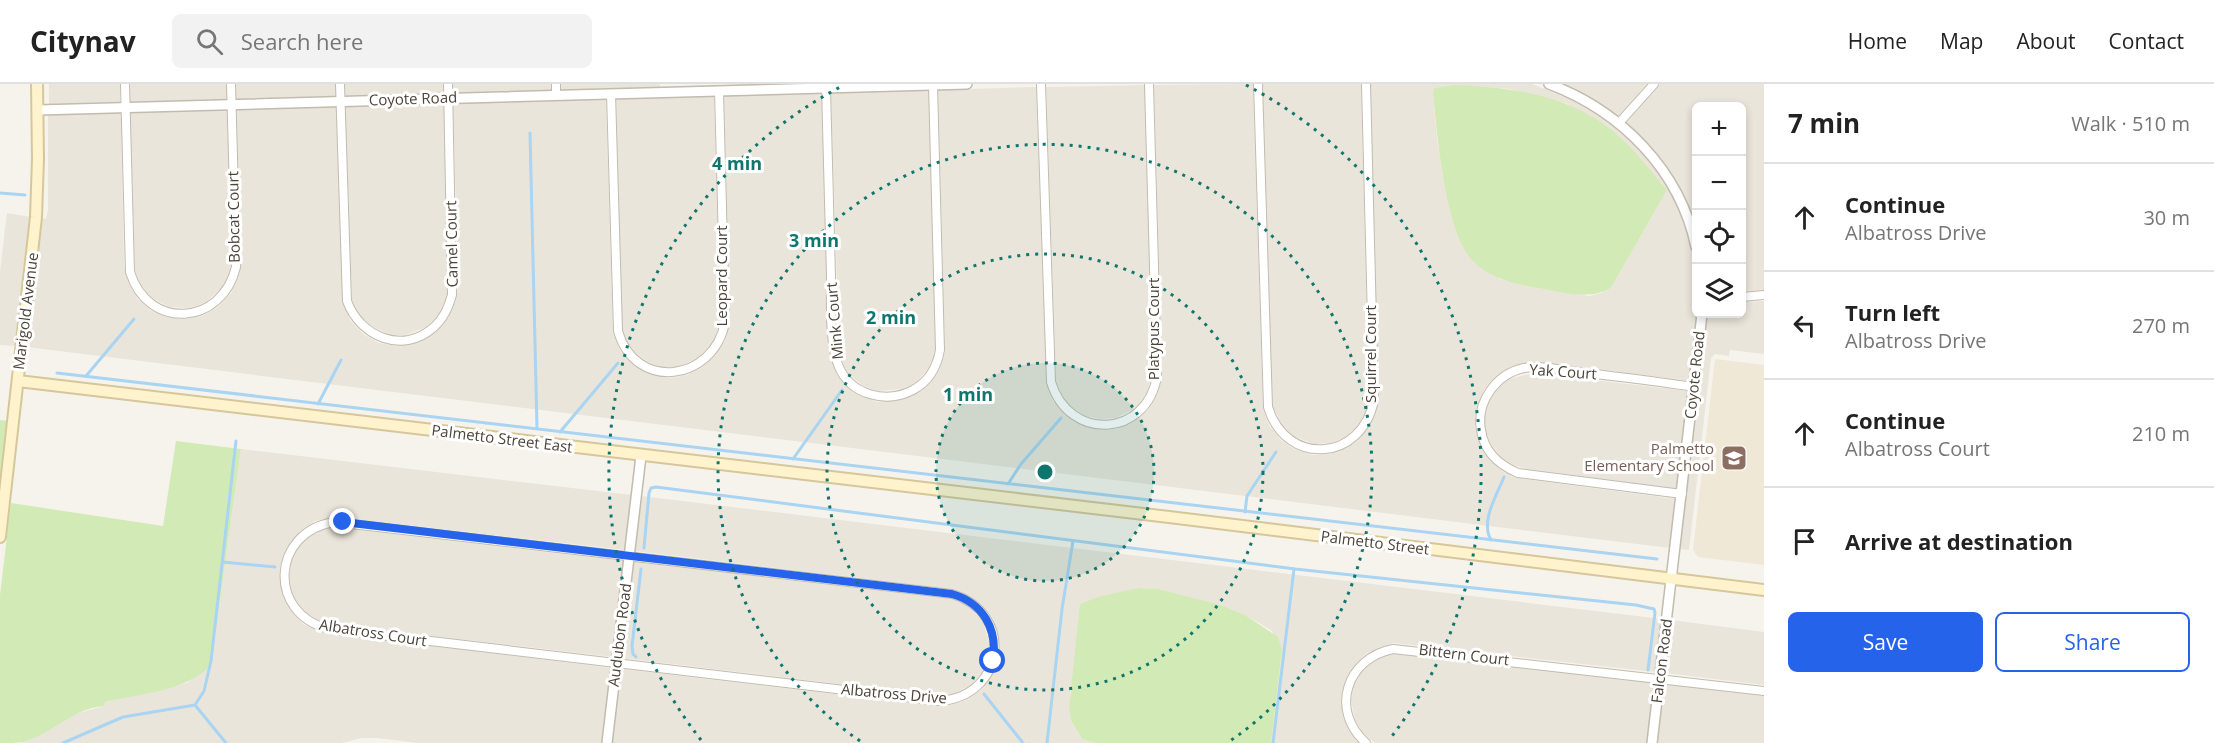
<!DOCTYPE html>
<html lang="en">
<head>
<meta charset="utf-8">
<style>
  :root { --surface:#fff; --page:#f2f2f2; --text:#222; --muted:#767676; --line:#e0e0e0; --accent:#2563eb }
  body { margin:0; font-family:"Open Sans",sans-serif; background:var(--page); color:var(--text) }
  .controls { position:absolute; right:18px; top:18px; display:grid; overflow:hidden; border-radius:9px; box-shadow:0 3px 9px #0003 }
  .controls button { width:54px; height:54px; display:grid; place-items:center; padding:0; border:0; border-bottom:2px solid var(--line); background:var(--surface); color:var(--text); font:30px sans-serif }
  .stop { position:absolute; width:18px; height:18px; margin:-14px; border:4px solid #2563eb; border-radius:50%; background:#fff }
  .stop.end { background:#2563eb; border-color:#fff; box-shadow:0 2px 6px #0008 }
  .list { margin:0; padding:0; list-style:none }
  h2 { display:flex; justify-content:space-between; align-items:center; height:78px; margin:0; padding:0 24px; font-size:26px }
  h2 small { font-size:20px; font-weight:400; color:var(--muted) }
  .list li { display:grid; grid-template-columns:39px 1fr auto; gap:18px; align-items:center; box-sizing:border-box; height:108px; padding:0 24px; border-top:2px solid var(--line) }
  .list b { display:block; font-size:22px; white-space:nowrap }
  .list p { margin:0; font-size:20px; white-space:nowrap; color:var(--muted) }
  .list em { font-size:20px; font-style:normal; color:var(--muted) }
  .actions { display:flex; gap:12px; padding:18px 24px }
  .actions a { flex:1; padding:14px 0; border:2px solid var(--accent); border-radius:9px; text-align:center; font-size:21px; color:var(--accent) }
  .actions .main { background:var(--accent); color:#fff }
  .icon { flex:none; width:33px; height:33px; fill:none; stroke:currentColor; stroke-width:2; stroke-linecap:round; stroke-linejoin:round }
  .map { position:relative; flex:none; width:1764px; height:659px; overflow:hidden }
  header { display:flex; align-items:center; gap:36px; box-sizing:border-box; height:84px; padding:0 30px; background:var(--surface); border-bottom:2px solid var(--line) }
  header strong { font-size:28px }
  nav { display:flex; gap:33px; margin-inline-start:auto; font-size:21px }
  .search { width:420px; height:54px; background:var(--page); display:flex; align-items:center; gap:15px; box-sizing:border-box; padding:0 21px; border-radius:9px; color:var(--muted); font-size:22px }
  main { display:flex }
  aside { flex:1; background:var(--surface) }
  .map>svg:first-child { display:block }
  .residential { fill:#eae5da; fill-rule:evenodd }
  .education { fill:#efe8d6 }
  .green { fill:#d2eab5 }
  .lines { fill:none; stroke-linecap:round; stroke-linejoin:round }
  .stream { stroke:#a9d4f2; stroke-width:3 }
  .minor-casing { stroke:#c2bbae; stroke-width:10 }
  .tertiary-casing { stroke:#c2bbae; stroke-width:12 }
  .secondary-casing { stroke:#d6c79b; stroke-width:14 }
  .minor { stroke:#fff; stroke-width:8 }
  .tertiary { stroke:#fff; stroke-width:9 }
  .secondary { stroke:#fff3cd; stroke-width:10 }
  .route { stroke:#2563eb; stroke-width:8 }
  .ring { fill:none; stroke:#0f766e; stroke-width:3; stroke-dasharray:3 6 }
  .labels { text-anchor:middle; stroke-width:6; stroke-linejoin:round; paint-order:stroke }
  .street-label { font-size:15px; fill:#4b4439; stroke:#fff }
  .education-label { font-size:15px; fill:#785e54; stroke:#fff; text-anchor:end }
  .centre { fill:#0f766e; stroke:#fff; stroke-width:3 }
  .ring-label { font-size:18px; text-anchor:middle; font-weight:bold; fill:#0f766e; stroke:#fff; stroke-width:6; stroke-linejoin:round; paint-order:stroke }
</style>
</head>
<body>
<header>
<strong>Citynav</strong>
<div class="search"><svg class="icon" aria-label="search" viewBox="0 0 24 24"><circle cx="10" cy="10" r="6"/><path d="M15 15l6 6"/></svg>Search here</div>
<nav><a>Home</a><a>Map</a><a>About</a><a>Contact</a></nav>
</header>
<main>
<div class="map">
<svg width="1764" height="659" viewBox="0 0 1764 659">
  <rect width="100%" height="100%" fill="#f6f3ec"/>
  <g class="residential">
    <polygon points="49,0 120,0 120,18 49,20"/>
    <polygon points="129,0 227,0 227,15 130,18"/>
    <polygon points="236,0 336,0 336,12 236,15"/>
    <polygon points="345,0 443,0 444,9 345,12"/>
    <polygon points="453,0 551,0 551,6 453,9"/>
    <polygon points="560,0 660,0 660,3 560,6"/>
    <path d="M 1253,0 L 1263,324 L 1269,341 L 1281,356 L 1296,366 L 1313,371 L 1331,370 L 1356,358 L 1369,343 L 1378,317 L 1370,0 L 1532,0 L 1573,16 L 1600,31 L 1619,46 L 1646,72 L 1665,98 L 1680,127 L 1694,175 L 1697,230 L 1690,297 L 1558,280 L 1524,279 L 1505,286 L 1490,298 L 1484,306 L 1476,325 L 1475,344 L 1480,360 L 1489,375 L 1502,387 L 1517,394 L 1676,415 L 1670,464 L 26,263 L 40,134 L 46,135 L 48,125 L 48,31 L 121,29 L 124,180 L 128,198 L 137,214 L 150,226 L 166,233 L 184,235 L 202,232 L 218,223 L 231,209 L 239,192 L 242,174 L 236,25 L 336,22 L 343,219 L 350,236 L 363,250 L 379,259 L 397,262 L 416,259 L 437,247 L 448,234 L 457,212 L 458,197 L 453,19 L 606,15 L 613,249 L 619,264 L 625,273 L 644,288 L 669,294 L 687,291 L 701,284 L 715,272 L 725,257 L 730,238 L 724,12 L 822,9 L 827,214 L 831,275 L 837,291 L 855,309 L 877,318 L 904,315 L 921,307 L 934,294 L 939,286 L 945,268 L 938,6 L 1036,3 L 1047,299 L 1053,317 L 1073,337 L 1098,346 L 1117,345 L 1134,338 L 1148,326 L 1157,310 L 1162,292 L 1154,1 ZM 1453,1 L 1510,5 L 1568,20 L 1667,106 L 1611,204 L 1601,209 L 1589,212 L 1525,202 L 1500,195 L 1474,178 L 1444,99 L 1437,55 L 1433,9 L 1434,4 Z"/>
    <polygon points="1263,0 1361,0 1369,316 1365,331 1356,344 1344,354 1330,359 1314,360 1293,352 1282,342 1272,321"/>
    <polygon points="1564,0 1647,0 1619,32 1591,14"/>
    <polygon points="1660,0 1764,0 1764,206 1742,208 1742,22 1696,22 1696,144 1681,107 1663,77 1626,38"/>
    <polygon points="1145,1 1152,291 1146,313 1136,324 1115,334 1100,335 1085,332 1071,323 1061,311 1056,297 1046,3"/>
    <polygon points="929,6 936,266 931,281 916,299 902,305 879,307 865,303 854,295 845,285 839,266 831,9"/>
    <polygon points="714,12 720,238 713,259 697,275 676,283 662,283 648,278 636,270 627,259 622,246 615,15"/>
    <polygon points="444,20 448,210 440,229 426,243 405,251 390,251 369,241 358,230 352,216 345,22"/>
    <polygon points="227,26 232,174 230,190 223,203 206,218 192,224 169,223 149,212 140,200 135,186 130,28"/>
    <polygon points="7,129 31,133 17,262 0,261 0,188"/>
    <polygon points="1764,217 1764,270 1730,266 1729,272 1715,270 1711,274 1689,466 1680,465 1707,230 1742,230 1742,218"/>
    <polygon points="1533,289 1689,307 1678,405 1527,385 1513,381 1501,373 1492,362 1486,349 1484,335 1488,320 1496,306 1509,295"/>
    <polygon points="241,365 632,411 626,466 334,433 315,437 300,447 284,470 280,489 282,508 290,525 303,540 320,548 612,584 603,659 418,659 377,654 361,654 342,659 21,659 38,652 75,630 104,622 105,618 187,599 211,581"/>
    <polygon points="641,412 1662,535 1655,588 1393,559 1367,569 1355,581 1345,597 1341,615 1343,633 1350,648 1359,659 1271,659 1282,566 1271,546 1245,531 1221,521 1159,505 1139,504 1127,507 1070,607 1071,636 1082,655 1095,659 612,659 621,585 938,622 961,618 981,606 995,586 999,569 998,549 991,531 978,517 953,505 635,467"/>
    <polygon points="334,443 624,477 613,573 330,540 315,535 302,525 293,512 289,497 290,482 295,467 305,455 319,447"/>
    <polygon points="634,478 951,515 966,521 983,537 990,561 989,576 984,587 970,602 952,610 939,612 622,574"/>
    <polygon points="1671,536 1764,548 1764,601 1665,589"/>
    <polygon points="1401,569 1654,598 1647,659 1375,659 1362,648 1355,636 1351,616 1354,601 1361,588 1372,578 1386,571"/>
    <polygon points="1664,599 1764,612 1764,659 1656,659"/>
  </g>
  <polygon class="education" points="1715,275 1764,281 1764,481 1698,473 1693,466"/>
  <g class="green">
    <path d="M 1453,1 C 1515,3 1578,12 1624,57 C 1640,72 1653,90 1667,106 L 1611,204 C 1589,216 1567,209 1544,205 C 1518,201 1492,196 1473,177 C 1445,149 1437,49 1433,9 L 1434,4 Z"/>
    <polygon points="0,336 9,337 0,414"/>
    <path d="M 176,357 L 241,365 L 211,581 C 187,607 139,610 105,618 L 104,622 C 73,624 52,650 23,658 C 16,659 7,659 0,659 L 0,511 L 11,419 L 163,442 Z"/>
    <polygon points="1139,504 1159,505 1221,521 1245,531 1278,553 1282,566 1271,659 1095,659 1082,655 1071,636 1069,625 1080,520 1101,512"/>
  </g>
  <g class="lines">
    <g class="stream">
      <polyline points="530,49 537,344"/>
      <polyline points="0,109 25,111"/>
      <polyline points="57,289 1657,475"/>
      <polyline points="86,292 134,235"/>
      <polyline points="318,320 341,276"/>
      <polyline points="560,348 618,279"/>
      <polyline points="793,375 842,306"/>
      <polyline points="1008,400 1021,380 1061,334"/>
      <polyline points="1245,428 1247,412 1276,368"/>
      <path d="M 1491,456 C 1480,437 1497,411 1504,393"/>
      <polyline points="644,464 649,409 651,404 656,403 1295,485 1636,521 1654,525 1655,529 1648,586"/>
      <polyline points="223,478 275,483"/>
      <polyline points="636,573 633,570 632,562 641,485"/>
      <polyline points="984,610 1023,659"/>
      <polyline points="195,621 226,659"/>
      <polyline points="63,659 123,633 195,621 204,607 211,577 236,357"/>
      <polyline points="1047,659 1062,525 1073,457"/>
      <polyline points="1273,659 1294,485"/>
    </g>
    <g class="minor-casing">
      <g id="minor">
        <path d="M 125,0 L 130,188 C 148,247 222,242 236,183 L 231,0"/>
        <path d="M 340,0 L 347,217 C 360,253 403,271 434,243 C 444,234 448,224 452,211 L 448,0"/>
        <polyline points="556,0 556,11"/>
        <path d="M 1041,0 L 1051,298 C 1069,358 1147,354 1157,292 L 1149,0"/>
        <path d="M 1258,0 L 1268,323 C 1286,383 1362,378 1374,316 L 1366,0"/>
        <path d="M 826,4 C 828,66 829,129 831,192 C 831,216 829,261 839,283 C 851,311 886,320 913,306 C 928,298 937,283 940,266 L 933,1"/>
        <path d="M 611,10 L 618,247 C 635,308 714,298 725,238 L 719,7"/>
        <polyline points="1619,39 1654,0"/>
        <polyline points="1742,213 1764,211"/>
        <path d="M 1682,410 L 1518,389 C 1499,381 1484,367 1481,346 C 1476,318 1496,290 1524,284 C 1541,281 1562,286 1579,288 C 1618,293 1656,297 1694,303"/>
        <path d="M 334,438 L 952,510 C 1016,529 1005,614 938,617 L 329,545 C 267,530 271,448 334,438 Z"/>
        <path d="M 1366,659 C 1329,626 1347,574 1393,565 L 1764,607"/>
      </g>
    </g>
    <g class="tertiary-casing">
      <g id="tertiary">
        <path d="M 1549,0 C 1621,27 1680,86 1696,163"/>
        <polyline points="38,26 967,0"/>
        <polyline points="607,659 641,372"/>
        <polyline points="1652,659 1702,230"/>
      </g>
    </g>
    <g class="secondary-casing">
      <g id="secondary">
        <polyline points="18,297 1169,433 1764,506"/>
        <polyline points="0,453 36,133 38,75 37,0"/>
      </g>
    </g>
    <use href="#minor" class="minor"/>
    <use href="#tertiary" class="tertiary"/>
    <use href="#secondary" class="secondary"/>
  </g>
  <g class="lines">
    <path class="route" d="M 343,438 L 952,510 C 983,519 998,545 993,577"/>
  </g>
  <circle cx="1045" cy="388" r="109" fill="#0f766e" fill-opacity=".12"/>
  <g class="ring">
    <circle cx="1045" cy="388" r="109"/>
    <circle cx="1045" cy="388" r="218"/>
    <path d="M860 657A327 327 0 1 1 1230 657"/>
    <path d="M701 656A436 436 0 0 1 844 1M1246 1A436 436 0 0 1 1389 656"/>
  </g>
  <defs>
    <g id="school-square" transform="scale(1.35)"><rect x="-9" y="-9" width="18" height="18" rx="4" fill="#8d6e63" stroke="#fff"/><path d="M0-5L7-2L0 1L-7-2ZM-4 1L0 2.5L4 1V4Q0 6-4 4Z" fill="#fff"/></g>
  </defs>
  <g fill-rule="evenodd">
    <use href="#school-square" x="1734" y="374"/>
  </g>
  <g class="labels">
    <g class="street-label">
      <text transform="translate(413 15) rotate(-2)" y="5">Coyote Road</text>
      <text transform="translate(234 133) rotate(-91)" y="5">Bobcat Court</text>
      <text transform="translate(452 160) rotate(-91)" y="5">Camel Court</text>
      <text transform="translate(722 192) rotate(-90)" y="5">Leopard Court</text>
      <text transform="translate(26 227) rotate(-83)" y="5">Marigold Avenue</text>
      <text transform="translate(835 237) rotate(-95)" y="5">Mink Court</text>
      <text transform="translate(1154 245) rotate(-90)" y="5">Platypus Court</text>
      <text transform="translate(1371 270) rotate(-90)" y="5">Squirrel Court</text>
      <text transform="translate(1563 288) rotate(4)" y="5">Yak Court</text>
      <text transform="translate(1695 291) rotate(-84)" y="5">Coyote Road</text>
      <text transform="translate(502 355) rotate(7)" y="5">Palmetto Street East</text>
      <text transform="translate(1375 459) rotate(7)" y="5">Palmetto Street</text>
      <text transform="translate(373 549) rotate(9)" y="5">Albatross Court</text>
      <text transform="translate(620 551) rotate(-83)" y="5">Audubon Road</text>
      <text transform="translate(1464 571) rotate(7)" y="5">Bittern Court</text>
      <text transform="translate(1662 577) rotate(-83)" y="5">Falcon Road</text>
      <text transform="translate(894 610) rotate(5)" y="5">Albatross Drive</text>
    </g>
    <g class="education-label">
      <text x="1714" y="370">Palmetto<tspan x="1714" dy="17">Elementary School</tspan></text>
    </g>
  </g>
  <circle cx="1045" cy="388" r="9" class="centre"/>
  <g class="ring-label">
    <text x="737" y="86">4 min</text>
    <text x="814" y="163">3 min</text>
    <text x="891" y="240">2 min</text>
    <text x="968" y="317">1 min</text>
  </g>
</svg>
<div class="controls">
<button>+</button>
<button>−</button>
<button><svg class="icon" aria-label="locate" viewBox="0 0 24 24"><circle cx="12" cy="12" r="6"/><path d="M12 2v4M12 18v4M2 12h4M18 12h4"/></svg></button>
<button><svg class="icon" aria-label="layers" viewBox="0 0 24 24"><path d="M12 4l9 5-9 5-9-5zM3 14l9 5 9-5"/></svg></button>
</div>
<div class="stop" style="left:993px;top:577px"></div>
<div class="stop end" style="left:343px;top:438px"></div>
</div>
<aside>
<h2>7 min<small>Walk · 510 m</small></h2>
<ul class="list">
<li><svg class="icon" aria-label="ahead" viewBox="0 0 24 24"><path d="M12 20V5M6 11l6-6 6 6"/></svg><div><b>Continue</b><p>Albatross Drive</p></div><em>30 m</em></li>
<li><svg class="icon" aria-label="left" viewBox="0 0 24 24"><path d="M17 20v-9H6M10 6l-5 5 5 5"/></svg><div><b>Turn left</b><p>Albatross Drive</p></div><em>270 m</em></li>
<li><svg class="icon" aria-label="ahead" viewBox="0 0 24 24"><path d="M12 20V5M6 11l6-6 6 6"/></svg><div><b>Continue</b><p>Albatross Court</p></div><em>210 m</em></li>
<li><svg class="icon" aria-label="arrive" viewBox="0 0 24 24"><path d="M6 21V4h12l-3 4 3 4H6"/></svg><div><b>Arrive at destination</b></div></li>
</ul>
<div class="actions"><a class="main">Save</a><a>Share</a></div>
</aside>
</main>
</body>
</html>
